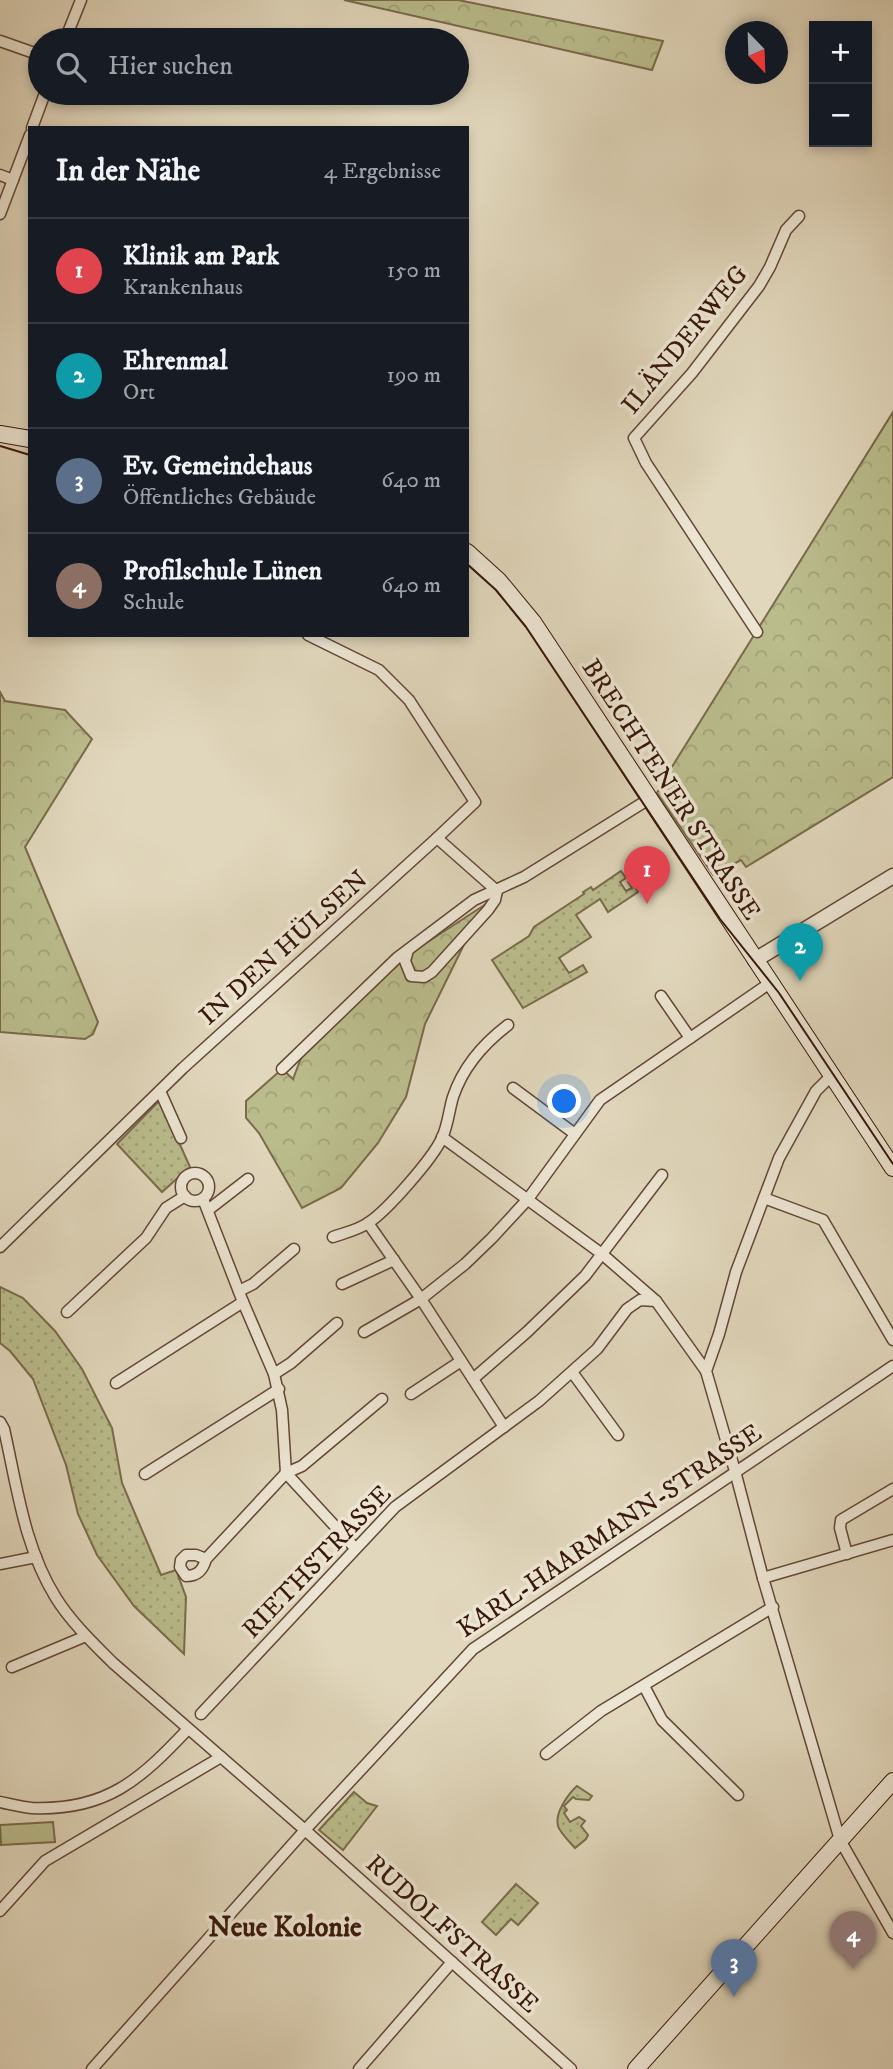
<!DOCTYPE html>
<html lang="de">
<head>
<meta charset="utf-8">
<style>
  :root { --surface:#171b24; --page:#20242c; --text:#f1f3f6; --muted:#9ea1a6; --line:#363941; --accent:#ea580c }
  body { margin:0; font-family:"IM FELL DW Pica",serif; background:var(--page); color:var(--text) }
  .controls { position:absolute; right:21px; top:21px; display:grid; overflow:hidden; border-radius:0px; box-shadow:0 4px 10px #0003 }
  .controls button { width:63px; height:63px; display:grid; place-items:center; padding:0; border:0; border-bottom:2px solid var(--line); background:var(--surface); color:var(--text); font:35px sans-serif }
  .compass { position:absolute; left:725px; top:21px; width:63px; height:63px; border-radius:50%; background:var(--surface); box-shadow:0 4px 10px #0003; rotate:157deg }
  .you { position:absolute; left:565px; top:1102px; width:24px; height:24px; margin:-18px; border:5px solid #fff; border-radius:50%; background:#1a73e8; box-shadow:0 0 0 10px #1a73e833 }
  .badge { display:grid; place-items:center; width:46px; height:46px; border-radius:50%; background:var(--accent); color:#fff; font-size:23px; font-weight:700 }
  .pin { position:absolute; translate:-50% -58px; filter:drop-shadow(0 2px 4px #0008) }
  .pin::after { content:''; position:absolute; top:37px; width:24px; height:21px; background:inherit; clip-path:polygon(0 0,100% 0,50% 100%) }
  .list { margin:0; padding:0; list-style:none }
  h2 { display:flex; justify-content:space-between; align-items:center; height:91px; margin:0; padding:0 28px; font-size:30px }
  h2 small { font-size:23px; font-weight:400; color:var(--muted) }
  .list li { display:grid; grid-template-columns:46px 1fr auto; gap:21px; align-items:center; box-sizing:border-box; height:105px; padding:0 28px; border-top:2px solid var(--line) }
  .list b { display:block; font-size:26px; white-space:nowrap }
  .list p { margin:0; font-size:23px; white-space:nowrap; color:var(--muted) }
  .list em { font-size:23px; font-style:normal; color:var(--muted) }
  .icon { flex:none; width:38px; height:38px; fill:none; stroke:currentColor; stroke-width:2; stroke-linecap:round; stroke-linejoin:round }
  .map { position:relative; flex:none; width:893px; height:2069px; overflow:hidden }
  .search { position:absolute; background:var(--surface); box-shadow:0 4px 10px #0003; left:28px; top:28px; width:441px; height:77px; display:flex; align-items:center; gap:18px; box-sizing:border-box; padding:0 24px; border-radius:38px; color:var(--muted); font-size:26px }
  .panel { position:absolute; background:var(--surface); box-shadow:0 4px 10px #0003; left:28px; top:126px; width:441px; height:511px; border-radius:0px }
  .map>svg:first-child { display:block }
  .green { fill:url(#green-dots); stroke:#7a6a4a; stroke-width:2 }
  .forest { fill:url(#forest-crowns); stroke:#7a6a4a; stroke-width:2 }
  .pitch { fill:#babc8c; stroke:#7a6a4a; stroke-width:2 }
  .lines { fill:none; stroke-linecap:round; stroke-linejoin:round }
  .minor-casing { stroke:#634736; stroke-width:13 }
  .tertiary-casing { stroke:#634736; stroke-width:17 }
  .secondary-casing { stroke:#391709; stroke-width:18 }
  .minor { stroke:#ece5d3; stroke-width:10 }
  .tertiary { stroke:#ece5d3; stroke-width:14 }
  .secondary { stroke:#ece5d3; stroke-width:16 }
  .tram { stroke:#391709; stroke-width:2 }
  .labels { text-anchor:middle; stroke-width:7; stroke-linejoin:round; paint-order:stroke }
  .street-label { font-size:26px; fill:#391709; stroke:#ece5d3 }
  .neighbourhood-label { font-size:28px; font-weight:bold; fill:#391709; stroke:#ece5d3 }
</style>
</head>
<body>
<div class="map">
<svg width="893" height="2069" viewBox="0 0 893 2069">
  <defs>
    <pattern id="green-dots" width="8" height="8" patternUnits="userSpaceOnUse" patternTransform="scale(1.75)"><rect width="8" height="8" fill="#babc8c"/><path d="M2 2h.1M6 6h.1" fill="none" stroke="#a1a177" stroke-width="1.8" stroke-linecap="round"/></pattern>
    <pattern id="forest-crowns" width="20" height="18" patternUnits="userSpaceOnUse" patternTransform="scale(1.75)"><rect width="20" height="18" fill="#babc8c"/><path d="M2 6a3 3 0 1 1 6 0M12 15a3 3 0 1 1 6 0" fill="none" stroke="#a1a177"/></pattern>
  </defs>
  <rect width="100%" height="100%" fill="#e1d7bc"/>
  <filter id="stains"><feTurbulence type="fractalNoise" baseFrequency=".00286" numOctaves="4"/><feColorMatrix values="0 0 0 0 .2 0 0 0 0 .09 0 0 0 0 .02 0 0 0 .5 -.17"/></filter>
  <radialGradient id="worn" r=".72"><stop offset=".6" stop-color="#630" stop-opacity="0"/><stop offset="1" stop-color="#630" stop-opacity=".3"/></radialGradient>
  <g class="green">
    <polygon points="621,871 626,878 620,882 626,891 632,888 628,882 631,881 638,892 608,912 600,899 576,915 591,937 559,958 569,973 583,965 587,972 523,1008 492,960 529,936 534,927 584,894 583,892 591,887 593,890"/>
    <polygon points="160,1100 190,1167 162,1192 117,1144"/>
    <polygon points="0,1287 23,1298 55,1331 82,1369 112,1428 122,1483 161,1575 176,1570 186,1597 184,1654 134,1606 97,1555 78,1514 66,1465 33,1379 10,1351 0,1343"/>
    <path d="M 577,1786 L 592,1796 L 589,1800 L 576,1799 L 573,1797 L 564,1806 L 567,1810 L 564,1813 L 570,1822 L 579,1817 L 585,1821 L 581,1826 L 588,1835 L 586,1839 L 575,1848 C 570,1842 560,1833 558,1826 C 554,1813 569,1793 577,1786 Z"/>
    <polygon points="354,1792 367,1803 377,1806 343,1850 319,1830"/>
    <polygon points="516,1884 538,1903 518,1925 511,1919 496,1935 482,1922"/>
  </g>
  <g class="forest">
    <polygon points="344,0 458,0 663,41 652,70"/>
    <polygon points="893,412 893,777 746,867 741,860 713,875 657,793 670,770"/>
    <polygon points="0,692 5,701 65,710 92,739 25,847 98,1022 93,1034 85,1039 0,1032"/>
    <polygon points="483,906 425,1024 406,1097 378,1143 341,1188 302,1208 259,1133 246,1118 246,1101 282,1069 293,1079 303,1053 400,960"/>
  </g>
  <polygon class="pitch" points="53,1822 55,1842 1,1845 0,1825"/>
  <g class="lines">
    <g class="minor-casing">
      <g id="minor">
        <polyline points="65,40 81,0"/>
        <polyline points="0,41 40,55"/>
        <polyline points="32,128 45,93"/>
        <polyline points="0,175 13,180"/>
        <polyline points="0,214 30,135"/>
        <polyline points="757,632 646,463 634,438 692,373 759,286 770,267 786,230 799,216"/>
        <polyline points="308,635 379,670 409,700 475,802 437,838"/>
        <polyline points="408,950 405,961 411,976 424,977 432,972 488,910 495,900 497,891"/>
        <polyline points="661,996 690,1038"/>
        <polyline points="282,1069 397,958 474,900 524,877 649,799"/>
        <polyline points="831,1076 816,1091 779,1158 736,1272 719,1334 706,1371 735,1471 763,1578 840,1840 893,1933"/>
        <polyline points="513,1088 575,1134"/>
        <polyline points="160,1091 181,1138"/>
        <polyline points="442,1137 602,1254 656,1301 706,1371"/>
        <circle cx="195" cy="1187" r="14"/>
        <polyline points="764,1198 823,1220 893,1340"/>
        <polyline points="203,1199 243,1302 274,1374 282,1410 286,1473 355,1548"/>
        <polyline points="208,1210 248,1179"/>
        <polyline points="368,1223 421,1299 504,1427"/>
        <path d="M 333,1237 C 344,1233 358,1230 368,1223 C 387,1211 433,1158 442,1138 C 448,1125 449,1110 453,1097 C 463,1067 483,1044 508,1025"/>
        <polyline points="0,1247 183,1068 437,838 497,891"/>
        <polyline points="342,1284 394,1260"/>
        <polyline points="239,1291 253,1284 294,1249"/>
        <polyline points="67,1312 146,1238 166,1208 185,1196"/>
        <polyline points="364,1332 421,1299 465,1264 492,1238 528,1199 600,1100 770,983"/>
        <polyline points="572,1372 618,1435"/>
        <polyline points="274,1374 291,1363 337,1323"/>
        <polyline points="473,1379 527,1332 585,1276 662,1175"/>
        <polyline points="116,1383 243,1302"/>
        <polyline points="411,1394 461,1361"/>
        <path d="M 0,1422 L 4,1429 C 17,1486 24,1547 56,1598 C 71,1622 93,1643 113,1663 L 305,1830 L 571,2069"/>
        <polyline points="145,1474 279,1389"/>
        <polyline points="847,1554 840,1528 841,1520 893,1489"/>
        <path d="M 206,1559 L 196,1555 L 186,1555 L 181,1560 L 180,1567 L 186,1576 C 198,1576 203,1570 206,1559 L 286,1473 L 302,1466 L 382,1399"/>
        <polyline points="0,1564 36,1557"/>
        <polyline points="763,1578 893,1540"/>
        <polyline points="12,1667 86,1636"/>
        <polyline points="644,1686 662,1720 738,1795"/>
        <polyline points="201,1714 395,1507 539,1401 597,1349 627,1309 640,1300 656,1301"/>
        <polyline points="546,1754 601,1711 773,1607"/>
        <path d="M 0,1802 C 10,1804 21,1807 32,1808 C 106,1811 140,1780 188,1729"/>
        <polyline points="0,1911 45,1861 221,1757"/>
        <polyline points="92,2069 305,1830 473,1649 893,1366"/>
        <polyline points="359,2069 452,1962"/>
      </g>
    </g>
    <g class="tertiary-casing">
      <polyline id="tertiary" points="755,960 893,876"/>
    </g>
    <g class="secondary-casing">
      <g id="secondary">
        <polyline points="0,434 30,439"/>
        <polyline points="467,552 499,581 533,622 893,1168"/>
        <polyline points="636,2069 893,1781"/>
      </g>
    </g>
    <use href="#minor" class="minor"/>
    <use href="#tertiary" class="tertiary"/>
    <use href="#secondary" class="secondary"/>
    <g class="tram">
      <polyline points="0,446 30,455"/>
      <polyline points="467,564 496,590 526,627 720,919 779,993 893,1164"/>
    </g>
  </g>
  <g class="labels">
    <g class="street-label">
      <text transform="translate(684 339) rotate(-51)" y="9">ILÄNDERWEG</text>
      <text transform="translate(672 789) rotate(57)" y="9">BRECHTENER STRASSE</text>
      <text transform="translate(283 947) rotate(-42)" y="9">IN DEN HÜLSEN</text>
      <text transform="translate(609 1530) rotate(-34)" y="9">KARL-HAARMANN-STRASSE</text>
      <text transform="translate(316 1561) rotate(-46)" y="9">RIETHSTRASSE</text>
      <text transform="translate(453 1933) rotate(42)" y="9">RUDOLFSTRASSE</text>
    </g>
    <g class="neighbourhood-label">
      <text x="285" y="1936">Neue Kolonie</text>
    </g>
  </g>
  <rect width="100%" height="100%" filter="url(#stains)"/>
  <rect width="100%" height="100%" fill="url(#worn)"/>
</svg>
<div class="controls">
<button>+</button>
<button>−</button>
</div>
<svg class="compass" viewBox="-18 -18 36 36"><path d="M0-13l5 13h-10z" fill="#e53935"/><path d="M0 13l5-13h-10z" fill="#9ea1a6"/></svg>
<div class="you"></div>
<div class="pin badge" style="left:647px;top:904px;background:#e0444e">1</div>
<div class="pin badge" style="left:800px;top:981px;background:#0f9aa8">2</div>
<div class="pin badge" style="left:734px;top:1997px;background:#5c6f8a">3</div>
<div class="pin badge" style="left:853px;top:1969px;background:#8d6e63">4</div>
<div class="search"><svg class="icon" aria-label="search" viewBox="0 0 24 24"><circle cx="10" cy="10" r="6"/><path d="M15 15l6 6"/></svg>Hier suchen</div>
<section class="panel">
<h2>In der Nähe<small>4 Ergebnisse</small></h2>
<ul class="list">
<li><span class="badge" style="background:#e0444e">1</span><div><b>Klinik am Park</b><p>Krankenhaus</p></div><em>150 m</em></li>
<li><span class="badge" style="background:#0f9aa8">2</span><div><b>Ehrenmal</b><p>Ort</p></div><em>190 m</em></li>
<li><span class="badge" style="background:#5c6f8a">3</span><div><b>Ev. Gemeindehaus</b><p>Öffentliches Gebäude</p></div><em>640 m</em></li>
<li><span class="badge" style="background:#8d6e63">4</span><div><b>Profilschule Lünen</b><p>Schule</p></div><em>640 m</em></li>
</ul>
</section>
</div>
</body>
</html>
